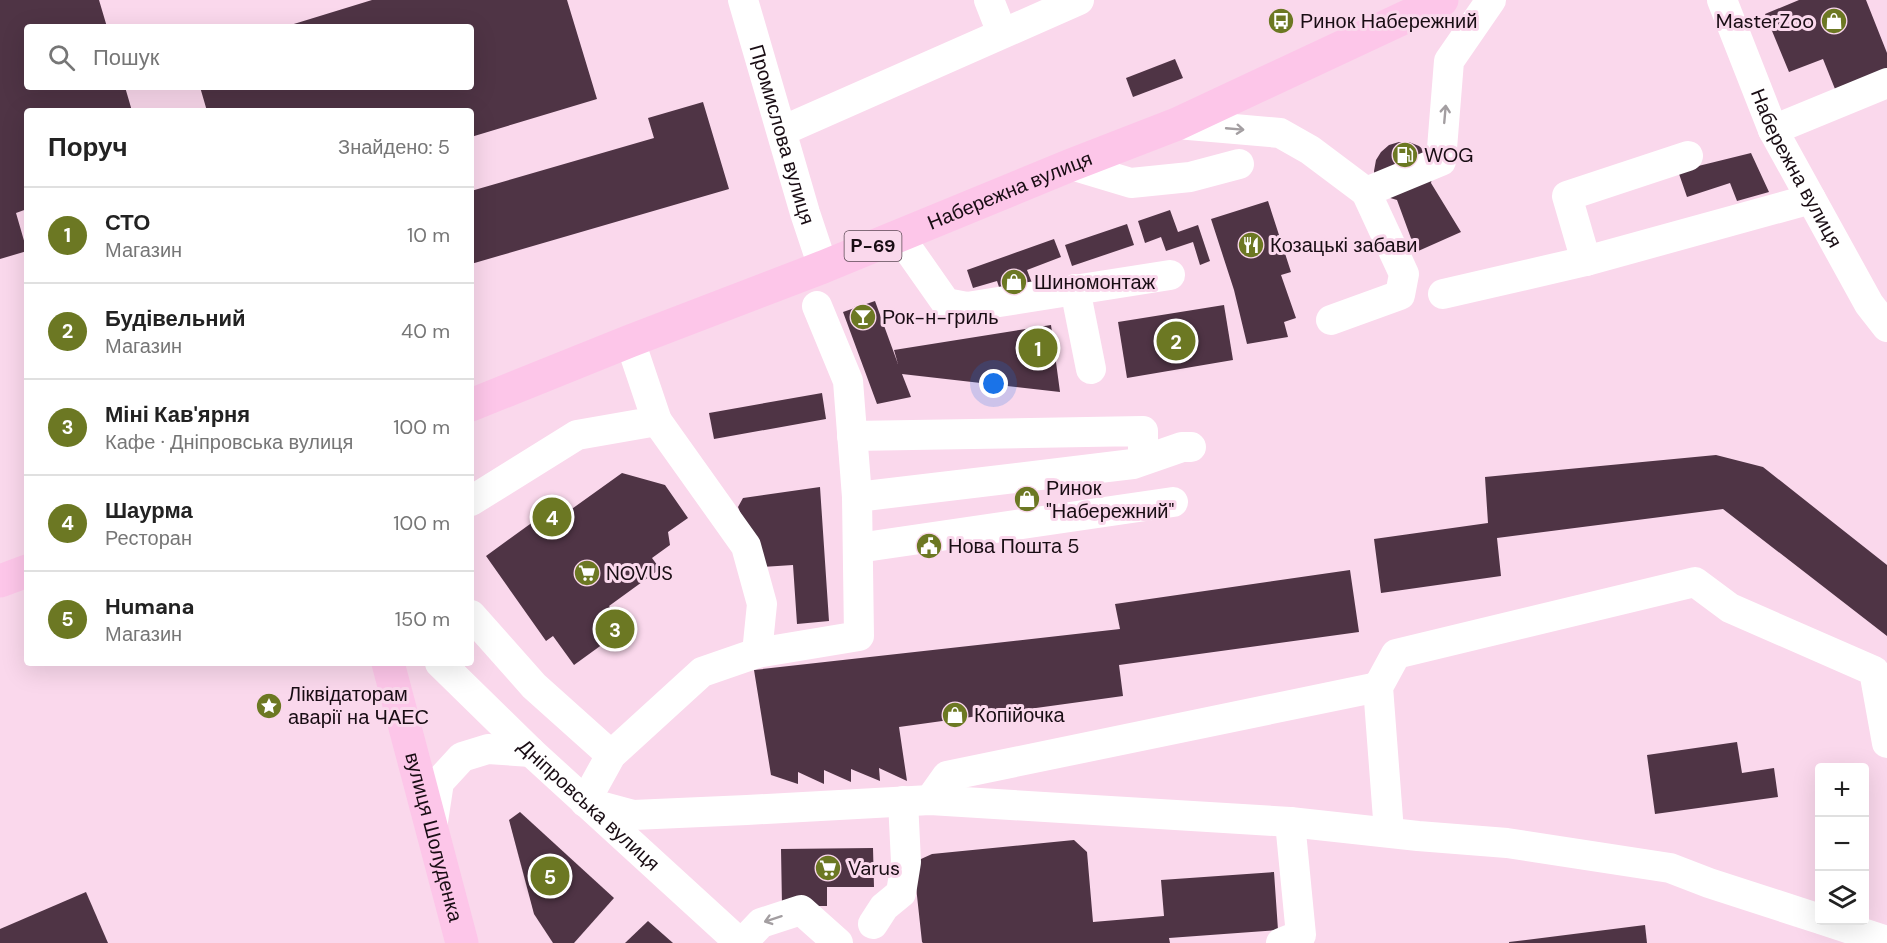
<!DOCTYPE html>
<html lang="uk">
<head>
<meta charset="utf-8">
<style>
  :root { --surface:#fff; --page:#f2f2f2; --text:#222; --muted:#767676; --line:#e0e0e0; --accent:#6c7823 }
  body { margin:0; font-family:"DM Sans",sans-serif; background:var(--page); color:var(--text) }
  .controls { position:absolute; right:18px; bottom:18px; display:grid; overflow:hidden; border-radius:6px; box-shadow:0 6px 24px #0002 }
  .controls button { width:54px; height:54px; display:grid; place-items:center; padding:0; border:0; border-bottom:2px solid var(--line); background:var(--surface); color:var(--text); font:30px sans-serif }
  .you { position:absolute; left:994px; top:384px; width:21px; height:21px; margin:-15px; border:4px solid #fff; border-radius:50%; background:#1a73e8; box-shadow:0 0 0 9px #1a73e833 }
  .badge { display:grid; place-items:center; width:39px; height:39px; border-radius:50%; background:var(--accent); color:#fff; font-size:20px; font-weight:700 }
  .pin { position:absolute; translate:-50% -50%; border:3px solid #fff; box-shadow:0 2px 6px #0006 }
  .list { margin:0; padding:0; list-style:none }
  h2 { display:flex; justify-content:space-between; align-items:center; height:78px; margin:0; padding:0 24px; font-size:26px }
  h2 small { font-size:20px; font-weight:400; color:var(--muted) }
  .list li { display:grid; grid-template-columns:39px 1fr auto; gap:18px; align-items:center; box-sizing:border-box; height:96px; padding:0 24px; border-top:2px solid var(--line) }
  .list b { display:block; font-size:22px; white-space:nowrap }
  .list p { margin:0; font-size:20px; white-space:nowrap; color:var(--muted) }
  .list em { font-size:20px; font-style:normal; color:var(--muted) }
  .icon { flex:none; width:33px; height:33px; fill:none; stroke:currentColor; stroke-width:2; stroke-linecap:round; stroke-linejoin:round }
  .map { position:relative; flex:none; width:1887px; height:943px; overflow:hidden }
  .search { position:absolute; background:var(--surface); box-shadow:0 6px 24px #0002; left:24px; top:24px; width:450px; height:66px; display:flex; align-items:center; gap:15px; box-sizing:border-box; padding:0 21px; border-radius:6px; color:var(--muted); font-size:22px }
  .panel { position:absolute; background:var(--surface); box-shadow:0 6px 24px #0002; left:24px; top:108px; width:450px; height:558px; border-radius:6px }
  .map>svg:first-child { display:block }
  .building { fill:#4f3445 }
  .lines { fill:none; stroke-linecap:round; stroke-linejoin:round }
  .minor { stroke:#fff; stroke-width:30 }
  .major { stroke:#fdc6e9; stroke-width:33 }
  .oneway { stroke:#a39ea1 }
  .labels { text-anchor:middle; stroke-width:6; stroke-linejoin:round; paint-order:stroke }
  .shield { fill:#fad8ec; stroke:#5c4a55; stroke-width:1.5 }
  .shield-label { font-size:18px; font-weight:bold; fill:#190d14 }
  .poi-label { font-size:20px; fill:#190d14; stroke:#fad8ec; text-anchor:start }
  .street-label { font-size:20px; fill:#190d14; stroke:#fad8ec }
</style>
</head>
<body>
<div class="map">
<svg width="1887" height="943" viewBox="0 0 1887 943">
  <rect width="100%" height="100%" fill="#fad8ec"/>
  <g class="building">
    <polygon points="0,0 99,0 107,27 27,27 27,87 125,87 132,111 27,111 27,209 16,213 27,251 0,259"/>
    <polygon points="372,0 567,0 597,99 471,137 471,111 207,111 200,87 471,87 471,27 284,27"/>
    <polygon points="1799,0 1866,0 1887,53 1887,68 1835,89 1823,59 1789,72 1765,14"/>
    <polygon points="1175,59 1183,78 1133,97 1126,78"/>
    <polygon points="703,102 729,189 471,264 471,191 654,138 648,118"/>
    <polygon points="1399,142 1409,142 1419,146 1427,153 1433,173 1431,183 1461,232 1416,252 1397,200 1387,197 1375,181 1374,171 1376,160 1381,152 1389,145"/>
    <polygon points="1751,153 1769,192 1737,201 1730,183 1687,197 1678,171"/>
    <polygon points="1268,201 1291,272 1281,275 1296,318 1284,322 1288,337 1247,344 1234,290 1211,219"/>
    <polygon points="1170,210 1178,232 1198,225 1210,261 1200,265 1193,242 1166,251 1161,237 1145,243 1138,221"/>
    <polygon points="1127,224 1134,245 1072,266 1065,245"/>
    <polygon points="1054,239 1061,257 1027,270 1032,283 1001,293 997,281 973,288 967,270"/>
    <polygon points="875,301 898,364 894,350 1051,325 1060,392 902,374 911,397 877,404 843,312"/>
    <polygon points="1224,305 1233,360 1127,378 1118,322"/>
    <polygon points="822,393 826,419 714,439 709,413"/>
    <polygon points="1716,455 1763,467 1887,565 1887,636 1723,509 1497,538 1501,576 1381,593 1374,539 1488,523 1485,477"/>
    <polygon points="622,473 665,485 688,518 668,532 670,545 652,558 660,569 609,606 625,628 574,665 553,636 546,641 486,556 555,506 562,516"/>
    <polygon points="820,487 829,621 797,624 793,565 762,567 738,507 743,498"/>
    <polygon points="1350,570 1359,632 1119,665 1123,696 899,727 907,781 879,768 880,781 851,769 851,782 824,770 824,784 798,772 798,784 771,775 754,670 1120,629 1115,604"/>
    <polygon points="1737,742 1742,773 1774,768 1778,797 1655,814 1647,755"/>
    <polygon points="520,812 614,898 574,943 553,943 534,914 509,820"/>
    <polygon points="1074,840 1087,852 1093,922 1164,916 1161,880 1274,872 1278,930 1169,938 1170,943 923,943 922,942 914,868 921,859 932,854"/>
    <polygon points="873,848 874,887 827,887 827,906 782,906 781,849"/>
    <polygon points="86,892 108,943 0,943 0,929"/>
    <polygon points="648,921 673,943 625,943"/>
    <polygon points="1645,925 1647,943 1509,943 1509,942"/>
  </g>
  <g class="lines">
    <g class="minor">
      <path id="s1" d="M 743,0 L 805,213 L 823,267"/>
      <polyline points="989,0 1002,33"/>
      <path id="s2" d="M 1722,0 L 1773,130 L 1869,304 L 1887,327"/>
      <polyline points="1177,124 1280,133 1310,150 1366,192 1441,161 1449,61 1491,0"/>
      <polyline points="1773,130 1887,83"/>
      <polyline points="782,131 1079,0"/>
      <polyline points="1688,156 1567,196 1586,261 1811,199"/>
      <polyline points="1071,165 1131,183 1190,177 1239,164"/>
      <polyline points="899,236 946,303 967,307 1170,275"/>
      <polyline points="1075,289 1091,369"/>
      <polyline points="1443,294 1586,261"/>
      <polyline points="817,306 848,381 857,497 859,636 757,653 702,672 611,755 585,802 633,815 747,810 930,800 1290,822 1418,836 1507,843 1670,868 1709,883 1820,919"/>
      <polyline points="1331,320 1400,295 1404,274 1366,192"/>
      <polyline points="657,421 746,546 762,604 757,653"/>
      <polyline points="852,436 1143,431 1143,460"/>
      <polyline points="857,497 1133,464 1182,447 1191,447"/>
      <polyline points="471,501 577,435 657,421 630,341"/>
      <polyline points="858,548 1173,502"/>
      <polyline points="471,615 534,686 611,755"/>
      <path id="s3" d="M 440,663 L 531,752 L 740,943"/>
      <polyline points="930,800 947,776 1378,687"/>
      <polyline points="432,828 439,782 462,757 488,749 531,752"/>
      <polyline points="1389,832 1378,687 1396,654 1695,582 1730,608 1874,671 1887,743"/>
      <polyline points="1823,920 1887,941"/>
      <polyline points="873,924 884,907 901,893 906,862 903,801"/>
      <polyline points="742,943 761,923 801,910 838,943"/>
      <polyline points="1281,943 1301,935 1290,822"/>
    </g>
    <g class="major">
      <path id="s4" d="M 471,405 L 630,341 L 823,267 L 1071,165 L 1177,124 L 1442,0"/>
      <polyline points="0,581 27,571"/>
      <path id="s5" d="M 388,663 L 462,943"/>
    </g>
  </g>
  <defs><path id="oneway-shaft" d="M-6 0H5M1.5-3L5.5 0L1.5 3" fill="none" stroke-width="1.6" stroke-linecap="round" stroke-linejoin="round" transform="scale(1.5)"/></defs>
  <g class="oneway">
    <use href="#oneway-shaft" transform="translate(1445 114) rotate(-85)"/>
    <use href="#oneway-shaft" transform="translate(1235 129) rotate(5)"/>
    <use href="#oneway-shaft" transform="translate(773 919) rotate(162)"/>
  </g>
  <defs>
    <g id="bus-disc" transform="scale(1.35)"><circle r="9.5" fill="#6c7823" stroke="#fad8ec"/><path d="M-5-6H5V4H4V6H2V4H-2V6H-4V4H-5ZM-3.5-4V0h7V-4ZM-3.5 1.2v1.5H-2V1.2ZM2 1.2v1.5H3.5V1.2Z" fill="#fff"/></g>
    <g id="shop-disc" transform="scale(1.35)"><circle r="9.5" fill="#6c7823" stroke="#fad8ec"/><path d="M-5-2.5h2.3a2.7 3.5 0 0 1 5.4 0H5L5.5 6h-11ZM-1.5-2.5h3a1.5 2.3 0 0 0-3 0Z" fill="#fff"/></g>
    <g id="fuel-disc" transform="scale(1.35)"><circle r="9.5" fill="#6c7823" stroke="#fad8ec"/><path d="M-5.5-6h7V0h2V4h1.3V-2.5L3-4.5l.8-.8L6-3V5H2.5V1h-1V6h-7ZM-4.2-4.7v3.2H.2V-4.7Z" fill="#fff"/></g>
    <g id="restaurant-disc" transform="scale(1.35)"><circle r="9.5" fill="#6c7823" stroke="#fad8ec"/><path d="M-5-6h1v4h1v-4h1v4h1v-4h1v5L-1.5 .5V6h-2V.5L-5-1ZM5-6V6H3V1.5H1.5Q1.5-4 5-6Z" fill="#fff"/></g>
    <g id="bar-disc" transform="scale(1.35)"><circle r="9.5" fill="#6c7823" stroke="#fad8ec"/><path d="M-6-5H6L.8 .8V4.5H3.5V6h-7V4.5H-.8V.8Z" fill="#fff"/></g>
    <g id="civic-disc" transform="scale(1.35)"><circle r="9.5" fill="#6c7823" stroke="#fad8ec"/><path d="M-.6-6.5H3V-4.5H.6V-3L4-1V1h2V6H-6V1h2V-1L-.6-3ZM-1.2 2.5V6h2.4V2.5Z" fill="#fff"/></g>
    <g id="supermarket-disc" transform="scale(1.35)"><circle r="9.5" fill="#6c7823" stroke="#fad8ec"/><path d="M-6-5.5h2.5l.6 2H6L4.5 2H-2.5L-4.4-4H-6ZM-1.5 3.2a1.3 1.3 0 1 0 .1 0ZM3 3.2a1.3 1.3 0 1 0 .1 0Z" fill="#fff"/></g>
    <g id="sight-disc" transform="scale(1.35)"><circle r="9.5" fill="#6c7823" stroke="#fad8ec"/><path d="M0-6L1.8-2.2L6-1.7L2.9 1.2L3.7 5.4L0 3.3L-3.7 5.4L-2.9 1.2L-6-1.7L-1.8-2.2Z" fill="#fff"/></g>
  </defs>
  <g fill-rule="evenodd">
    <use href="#bus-disc" x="1281" y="21"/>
    <use href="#shop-disc" x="1834" y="21"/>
    <use href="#fuel-disc" x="1405" y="155"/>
    <use href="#restaurant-disc" x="1251" y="245"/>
    <use href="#shop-disc" x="1014" y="282"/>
    <use href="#bar-disc" x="863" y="317"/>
    <use href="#shop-disc" x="1027" y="499"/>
    <use href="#civic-disc" x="929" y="546"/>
    <use href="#supermarket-disc" x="587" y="573"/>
    <use href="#sight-disc" x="269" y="706"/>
    <use href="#shop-disc" x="955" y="715"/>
    <use href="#supermarket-disc" x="828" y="868"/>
  </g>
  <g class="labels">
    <rect class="shield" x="844.5" y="231" width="57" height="30" rx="4.5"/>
    <g class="shield-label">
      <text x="873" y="252">Р-69</text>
    </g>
    <g class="poi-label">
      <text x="1300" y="28">Ринок Набережний</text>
      <text x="1814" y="28" text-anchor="end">MasterZoo</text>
      <text x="1424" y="162">WOG</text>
      <text x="1270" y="252">Козацькі забави</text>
      <text x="1034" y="289">Шиномонтаж</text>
      <text x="882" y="324">Рок-н-гриль</text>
      <text x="1046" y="495">Ринок<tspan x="1046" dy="23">"Набережний"</tspan></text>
      <text x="948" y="553">Нова Пошта 5</text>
      <text x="606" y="580">NOVUS</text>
      <text x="288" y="701">Ліквідаторам<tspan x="288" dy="23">аварії на ЧАЕС</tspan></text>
      <text x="974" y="722">Копійочка</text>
      <text x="848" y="875">Varus</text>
    </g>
    <g class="street-label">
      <text dy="7" stroke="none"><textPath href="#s1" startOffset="140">Промислова вулиця</textPath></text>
      <text dy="7" stroke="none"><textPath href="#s2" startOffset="184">Набережна вулиця</textPath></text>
      <text dy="7" stroke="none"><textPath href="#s4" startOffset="580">Набережна вулиця</textPath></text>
      <text dy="7" stroke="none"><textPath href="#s3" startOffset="206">Дніпровська вулиця</textPath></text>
      <text dy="7" stroke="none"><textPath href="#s5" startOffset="180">вулиця Шолуденка</textPath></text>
    </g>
  </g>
</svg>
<div class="controls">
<button>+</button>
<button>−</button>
<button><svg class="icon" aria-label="layers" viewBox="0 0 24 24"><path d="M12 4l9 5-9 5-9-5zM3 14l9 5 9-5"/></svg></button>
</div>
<div class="you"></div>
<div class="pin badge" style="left:1038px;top:348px">1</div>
<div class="pin badge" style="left:1176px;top:341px">2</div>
<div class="pin badge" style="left:615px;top:629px">3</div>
<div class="pin badge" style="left:552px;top:517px">4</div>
<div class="pin badge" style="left:550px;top:876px">5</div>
<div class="search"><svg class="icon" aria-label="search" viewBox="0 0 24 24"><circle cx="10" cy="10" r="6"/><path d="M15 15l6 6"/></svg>Пошук</div>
<section class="panel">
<h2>Поруч<small>Знайдено: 5</small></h2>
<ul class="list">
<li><span class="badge">1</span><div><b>СТО</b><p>Магазин</p></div><em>10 m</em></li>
<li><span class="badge">2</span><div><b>Будівельний</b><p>Магазин</p></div><em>40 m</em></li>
<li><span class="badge">3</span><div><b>Міні Кав'ярня</b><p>Кафе · Дніпровська вулиця</p></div><em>100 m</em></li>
<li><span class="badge">4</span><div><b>Шаурма</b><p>Ресторан</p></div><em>100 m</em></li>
<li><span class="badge">5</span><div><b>Humana</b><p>Магазин</p></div><em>150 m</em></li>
</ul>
</section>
</div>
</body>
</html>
